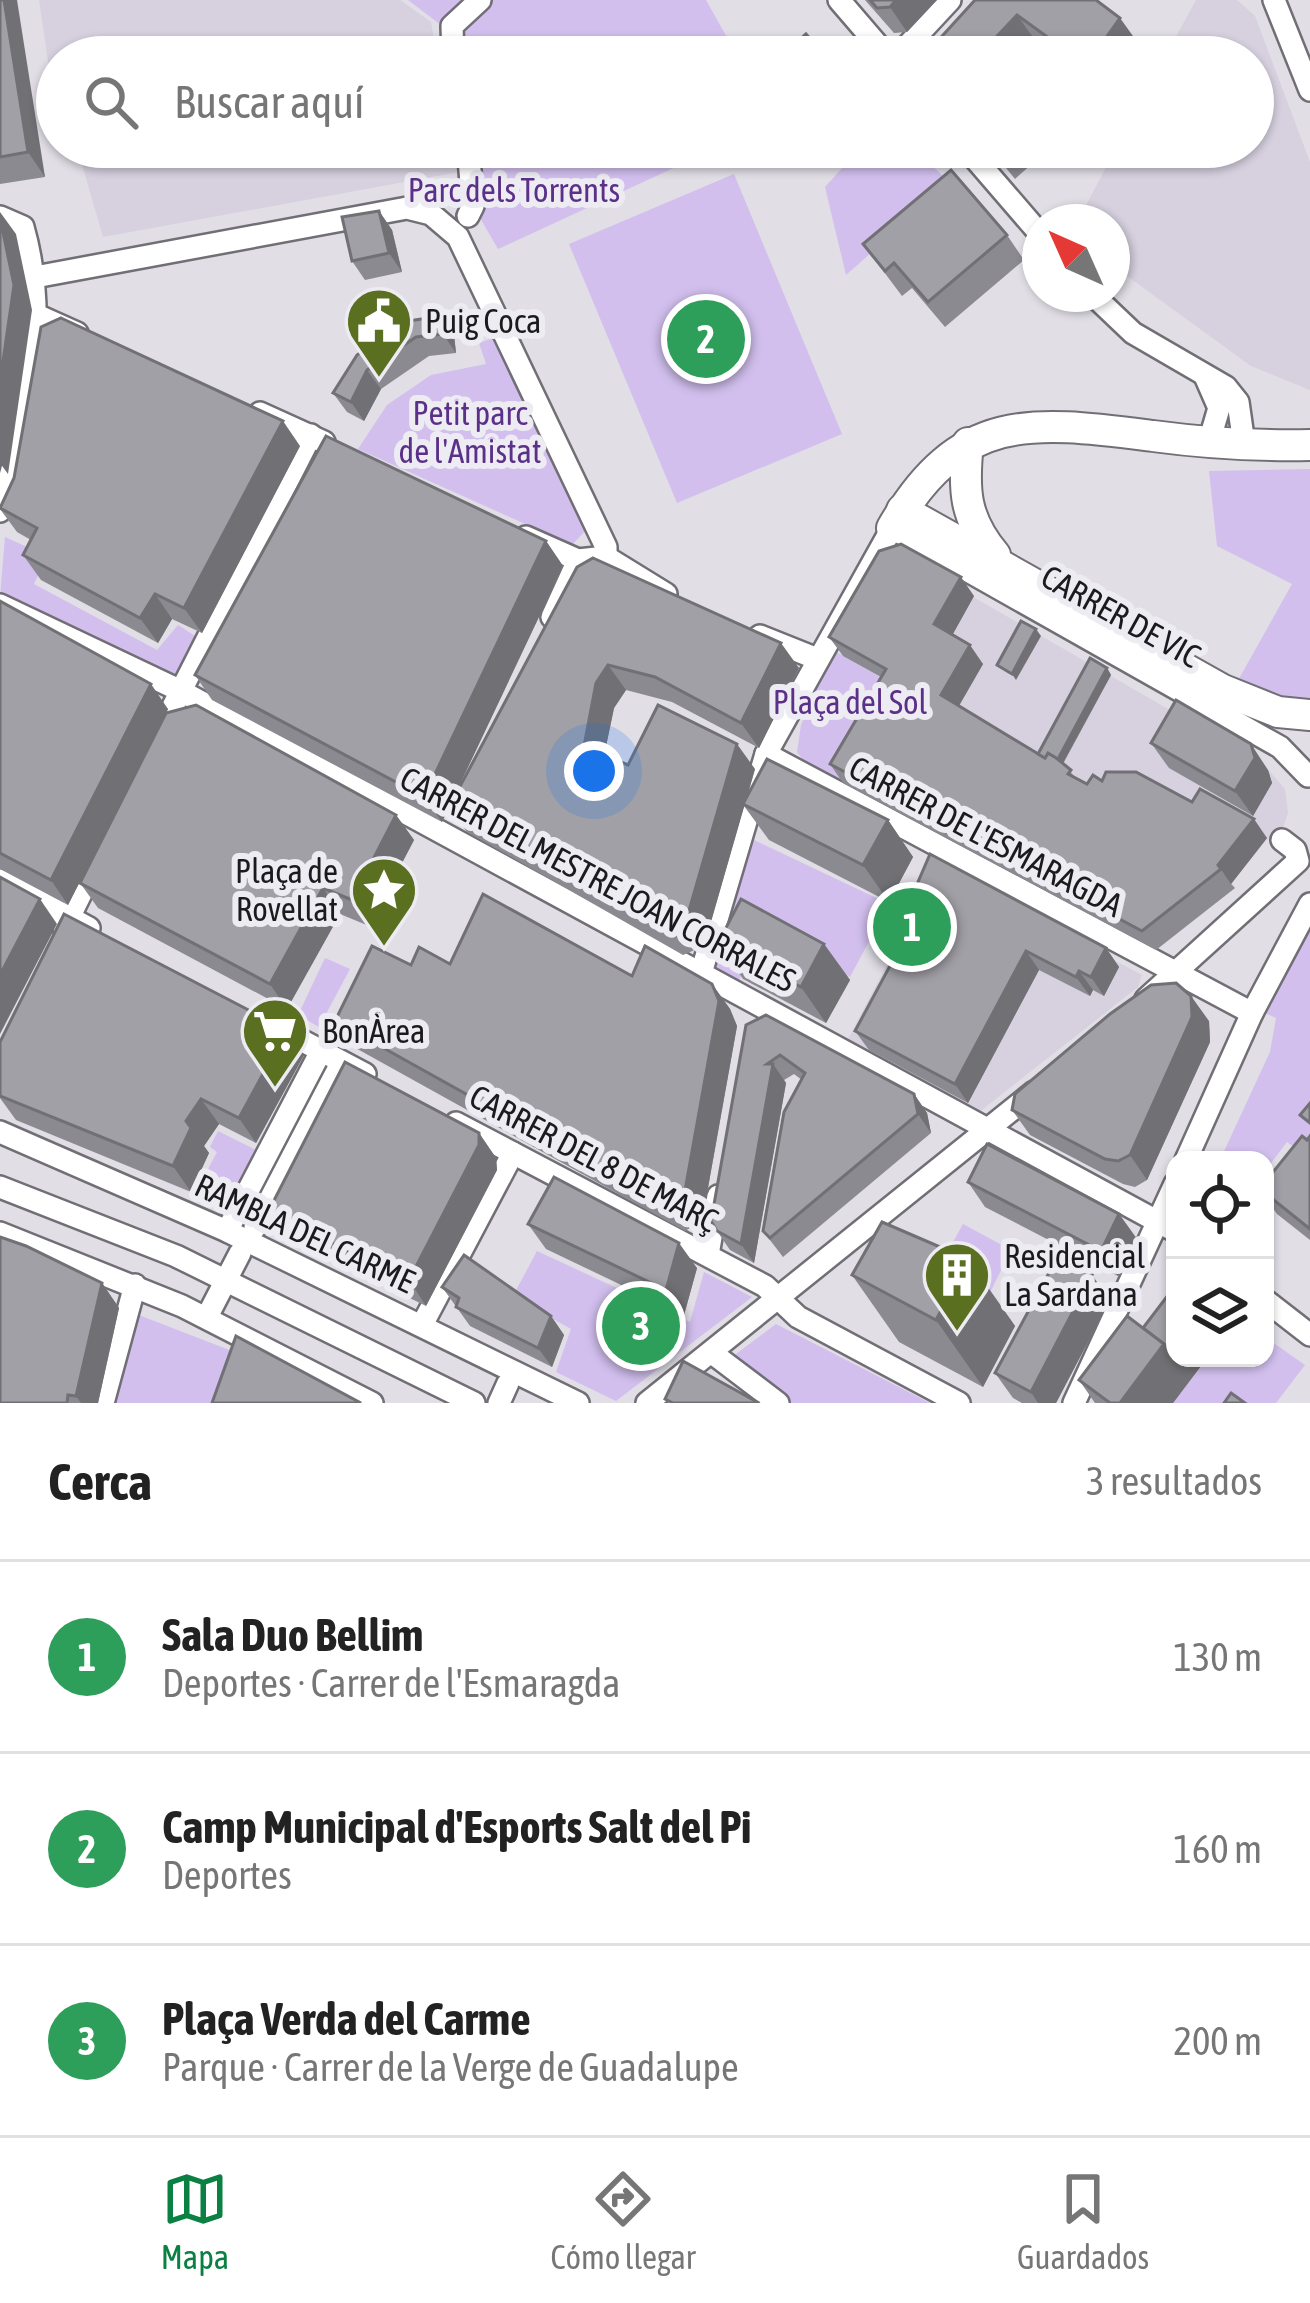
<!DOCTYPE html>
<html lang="es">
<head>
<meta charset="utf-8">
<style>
  :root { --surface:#fff; --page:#f6f6f6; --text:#222; --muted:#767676; --line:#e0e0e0; --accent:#0b8043 }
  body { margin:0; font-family:"Asap Condensed",sans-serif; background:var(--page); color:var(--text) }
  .controls { position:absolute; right:36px; bottom:36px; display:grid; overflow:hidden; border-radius:24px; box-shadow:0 3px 9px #0004 }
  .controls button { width:108px; height:108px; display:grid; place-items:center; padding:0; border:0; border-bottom:3px solid var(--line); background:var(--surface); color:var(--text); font:60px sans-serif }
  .compass { position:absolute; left:1022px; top:204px; width:108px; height:108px; border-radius:50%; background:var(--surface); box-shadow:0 3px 9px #0004; rotate:315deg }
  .you { position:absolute; left:594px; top:771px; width:42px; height:42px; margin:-30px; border:9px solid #fff; border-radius:50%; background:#1a73e8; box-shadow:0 0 0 18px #1a73e833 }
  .badge { display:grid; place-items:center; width:78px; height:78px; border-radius:50%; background:var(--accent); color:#fff; font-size:39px; font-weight:700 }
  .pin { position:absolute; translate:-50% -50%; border:6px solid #fff; box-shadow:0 3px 12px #0006 }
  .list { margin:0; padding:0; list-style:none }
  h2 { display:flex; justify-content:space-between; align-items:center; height:156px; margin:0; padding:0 48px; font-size:51px }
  h2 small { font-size:39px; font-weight:400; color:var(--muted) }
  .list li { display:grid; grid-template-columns:78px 1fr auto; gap:36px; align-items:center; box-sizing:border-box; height:192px; padding:0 48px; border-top:3px solid var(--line) }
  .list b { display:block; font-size:45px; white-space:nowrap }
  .list p { margin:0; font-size:39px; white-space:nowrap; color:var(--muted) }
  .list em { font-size:39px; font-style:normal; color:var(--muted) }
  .icon { flex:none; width:66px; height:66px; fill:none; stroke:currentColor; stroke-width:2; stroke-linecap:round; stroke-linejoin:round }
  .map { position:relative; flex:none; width:1310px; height:1403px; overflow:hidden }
  .search { position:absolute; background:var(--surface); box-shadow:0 3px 9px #0004; left:36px; right:36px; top:36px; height:132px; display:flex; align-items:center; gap:30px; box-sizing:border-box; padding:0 42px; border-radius:66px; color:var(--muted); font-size:45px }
  .sheet { height:732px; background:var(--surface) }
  nav { display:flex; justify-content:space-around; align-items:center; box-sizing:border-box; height:168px; border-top:3px solid var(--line); background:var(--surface); font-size:33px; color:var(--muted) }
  nav a { display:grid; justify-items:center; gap:6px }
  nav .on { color:var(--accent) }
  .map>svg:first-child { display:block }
  .built { fill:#d6d0df }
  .green { fill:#d2bfee }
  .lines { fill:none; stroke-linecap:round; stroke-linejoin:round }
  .street-casing { stroke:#716e75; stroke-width:26 }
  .secondary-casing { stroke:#716e75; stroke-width:34 }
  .street { stroke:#fff; stroke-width:21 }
  .secondary { stroke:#fff; stroke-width:30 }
  .wall { fill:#8b8a90 }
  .shaded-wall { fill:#717075 }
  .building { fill:#a2a0a7; stroke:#717075; stroke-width:3 }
  .labels { text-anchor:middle; stroke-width:12; stroke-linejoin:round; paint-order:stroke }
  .park-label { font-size:33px; fill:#5b3089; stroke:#eeecf3 }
  .poi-label { font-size:33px; fill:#1b1a1d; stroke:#eeecf3; text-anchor:start }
  .street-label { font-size:33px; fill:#1b1a1d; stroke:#eeecf3 }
</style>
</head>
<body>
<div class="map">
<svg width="1310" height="1403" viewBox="0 0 1310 1403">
  <rect width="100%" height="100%" fill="#e1dee6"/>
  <g class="built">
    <polygon points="39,0 400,0 431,22 437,57 57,57 57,86 50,74"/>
    <polygon points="1196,0 1237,0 1255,16 1310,162 1310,390 1251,366 1112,265 1112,222 1077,222 1117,147 1253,147 1253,57 1165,57"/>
    <polygon points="77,147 454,147 459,172 103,237"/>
    <polygon points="914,563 1262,763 1285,789 1288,813 1277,845 1267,839 1232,883 1235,888 1156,950 1084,911 899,688 843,656 892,570"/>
    <polygon points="938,867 1142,975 1138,987 978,1113 846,1043"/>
  </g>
  <g class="green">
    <polygon points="408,0 706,0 738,57 448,57 441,25"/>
    <polygon points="458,147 719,147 498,249 457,178"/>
    <polygon points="861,147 913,147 950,183 846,275 825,187"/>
    <polygon points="734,174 842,434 677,503 569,244"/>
    <polygon points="496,337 586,530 572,545 358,449 387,405 431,375 486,364 479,343"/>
    <polygon points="1310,469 1310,705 1236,684 1292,584 1217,546 1209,471"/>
    <polygon points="5,537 47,556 34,584 157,650 178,625 203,641 178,687 0,597"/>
    <polygon points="833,650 899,688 843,783 808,766 797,752 801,725"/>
    <polygon points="754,840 889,904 850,977 765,932 738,982 709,966"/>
    <polygon points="1310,930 1310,1159 1287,1142 1265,1171 1265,1160 1220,1160 1270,1052 1276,1018 1265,1013"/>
    <polygon points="325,958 350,969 319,1027 298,1015"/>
    <polygon points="218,1131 256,1150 223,1211 195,1194 217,1152 210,1147"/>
    <polygon points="963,1224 1011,1250 983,1307 931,1282"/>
    <polygon points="537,1251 690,1322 704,1272 752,1297 616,1401 556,1372 571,1329 513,1296"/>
    <polygon points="131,1312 250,1358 232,1403 106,1403"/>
    <polygon points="776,1324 930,1403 787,1403 728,1360"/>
    <polygon points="1265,1337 1305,1365 1276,1403 1173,1403 1207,1358 1265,1358"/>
  </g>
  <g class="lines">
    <g class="street-casing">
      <g id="street">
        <polyline points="839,0 888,57"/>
        <polyline points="1274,0 1310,90"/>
        <polyline points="453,57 452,26 480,0"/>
        <polyline points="897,57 950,0"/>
        <polyline points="965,147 1040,234"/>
        <polyline points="468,216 473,206 468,147"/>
        <path d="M 0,217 L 23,227 C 50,322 28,419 0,511"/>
        <polyline points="35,277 407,208 431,214 458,237 606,547 606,557"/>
        <polyline points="1092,294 1133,333 1226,387 1238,402 1244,444"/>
        <polyline points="39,316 77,333"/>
        <polyline points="1205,376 1219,408 1209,442"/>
        <polyline points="260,413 324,442"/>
        <polyline points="526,537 578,560 606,557"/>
        <polyline points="606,557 666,594"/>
        <polyline points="0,605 181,691 1175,1231"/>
        <polyline points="552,617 578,560"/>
        <polyline points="760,636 815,658"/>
        <polyline points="159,734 311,435"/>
        <polyline points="766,754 1252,1013"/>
        <polyline points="0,880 89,928"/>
        <polyline points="64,928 95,865"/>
        <polyline points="702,970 766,754 892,528 1280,747 1308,776"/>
        <polyline points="1146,999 1298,861 1295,850 1282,840"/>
        <polyline points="265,1021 365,1074"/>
        <polyline points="456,1123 765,1286 798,1317 959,1403"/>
        <polyline points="0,1132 227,1231 578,1403"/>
        <polyline points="1186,1160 1252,1013 1310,904"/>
        <polyline points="0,1187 176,1256 474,1403"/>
        <polyline points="255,1228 338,1069"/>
        <polyline points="227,1231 321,1051"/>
        <polyline points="0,1233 182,1306 372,1403"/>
        <polyline points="708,1255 718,1196"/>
        <polyline points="1265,1300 1310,1335"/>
        <polyline points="210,1311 240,1253"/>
        <polyline points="422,1325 513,1153"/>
        <polyline points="712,1353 778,1403"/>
        <polyline points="103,1403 135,1285"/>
        <polyline points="499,1403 508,1383"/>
        <polyline points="647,1403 1034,1092"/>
        <polyline points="1074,1403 1175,1184"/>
      </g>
    </g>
    <g class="secondary-casing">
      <g id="secondary">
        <path d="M 968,443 C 963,489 964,518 995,555"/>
        <polyline points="902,510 1223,690 1278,712 1310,715"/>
        <path d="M 892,528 C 960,410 1033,421 1153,436 C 1205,443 1258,446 1310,445"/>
      </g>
    </g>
    <use href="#street" class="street"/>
    <use href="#secondary" class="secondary"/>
  </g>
  <g class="wall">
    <polygon points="0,0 45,177 0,184"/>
    <polygon points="865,0 937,0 907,32 894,33"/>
    <polygon points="975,0 1138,43 1128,57 1058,57"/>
    <polygon points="989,147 1051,147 1015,179"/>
    <polygon points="379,211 392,230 402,272 365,280 352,261"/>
    <polygon points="1007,235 1024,260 945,327 912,288 902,296 863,244"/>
    <polygon points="441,316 454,335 456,353 429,356 381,389 364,421 347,412 333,393"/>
    <polygon points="300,446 202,633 172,619 158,643 41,580 23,555 31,540 17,532 0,509"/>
    <polygon points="546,541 563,566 442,822 212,700 195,675"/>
    <polygon points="577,567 799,668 759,748 672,702 626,690 614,708 604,755 628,765 755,769 747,797 888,820 913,857 889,902 769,840 744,806 704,946 683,955 467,832 449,807"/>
    <polygon points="974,596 952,635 983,664 959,706 1038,754 1107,668 1111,675 1063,764 1076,778 1087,784 1102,781 1192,802 1267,838 1231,884 1235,888 1156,950 843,783 830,764 881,677 843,656 829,637"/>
    <polygon points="0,601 168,709 68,905 0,869"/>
    <polygon points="1151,743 1268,770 1272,783 1253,816 1169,768"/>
    <polygon points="396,815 414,840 369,926 340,914 287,1009 98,908 80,883"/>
    <polygon points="915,889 1106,948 1119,967 1104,996 1093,990 1090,996 1039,970 968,1103 869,1050 855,1031 924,902"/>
    <polygon points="718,943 824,944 850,980 826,1023 743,979"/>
    <polygon points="450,964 632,976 712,984 730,1009 737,1026 702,1221 685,1231 352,1046 335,1021 411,965"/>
    <polygon points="1209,1021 1210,1042 1147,1180 1135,1187 1123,1184 1030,1135 1012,1110"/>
    <polygon points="746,1025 914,1094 927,1113 931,1133 783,1257 763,1231 802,1080 794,1074 784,1080 786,1083 754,1263 730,1250 717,1231"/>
    <polygon points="0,1042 304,1055 256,1143 219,1124 204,1146 209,1153 191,1192 16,1120 0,1098"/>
    <polygon points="479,1133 496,1158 497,1170 426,1306 286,1237 268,1212"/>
    <polygon points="1310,1136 1310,1240 1277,1214 1265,1197 1265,1182"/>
    <polygon points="968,1182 1119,1214 1137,1239 1118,1276 985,1207"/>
    <polygon points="528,1224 697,1268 684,1315 546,1249"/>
    <polygon points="968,1259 1015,1326 983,1387 899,1342 852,1275"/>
    <polygon points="102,1283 119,1308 98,1403 0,1403"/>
    <polygon points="442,1287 551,1316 564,1335 552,1367 470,1326"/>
    <polygon points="1110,1300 1056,1403 1022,1403 1013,1398 995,1373"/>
    <polygon points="1175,1358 1207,1358 1173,1403 1095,1403 1079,1380"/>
  </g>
  <g class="shaded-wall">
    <polygon points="4,0 17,0 45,177 28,152"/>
    <polygon points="896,0 937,0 907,32 890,7"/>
    <polygon points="1017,15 1035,40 1019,57 987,57 983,51"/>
    <polygon points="1120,18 1138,43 1128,57 1092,57"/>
    <polygon points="379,211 392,230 402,272 389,253"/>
    <polygon points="0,212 16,234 32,310 8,474 0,463"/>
    <polygon points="441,316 454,335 456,353 443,334"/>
    <polygon points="367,370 381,389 364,421 351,402"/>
    <polygon points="283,421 300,446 202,633 184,608"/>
    <polygon points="546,541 563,566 442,822 424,797"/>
    <polygon points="961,577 974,596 948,643 934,624"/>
    <polygon points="155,594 172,619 158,643 140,618"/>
    <polygon points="1036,629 1041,636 1016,680 1012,674"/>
    <polygon points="781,643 799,668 759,748 741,723"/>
    <polygon points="970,645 983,664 954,714 941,695"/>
    <polygon points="608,665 626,690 614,708 601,771 584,746 596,683"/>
    <polygon points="1107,668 1111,675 1059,770 1055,764"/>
    <polygon points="151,684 168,709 68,905 51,880"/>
    <polygon points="737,744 755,769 704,946 686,921"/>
    <polygon points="1251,744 1268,770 1272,783 1253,816 1235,791"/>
    <polygon points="396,815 414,840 369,926 352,900"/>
    <polygon points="1254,819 1267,838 1231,884 1218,865"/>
    <polygon points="888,820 913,857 889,902 863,865"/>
    <polygon points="323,888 340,914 287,1009 270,984"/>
    <polygon points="40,899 57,924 0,1034 0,975"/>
    <polygon points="824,944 850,980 826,1023 801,987"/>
    <polygon points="1106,948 1119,967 1104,996 1091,977"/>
    <polygon points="1026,951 1039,970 968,1103 955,1084"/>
    <polygon points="1079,971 1093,990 1090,996 1076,977"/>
    <polygon points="712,984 730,1009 737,1026 702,1221 684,1196"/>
    <polygon points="1191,996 1209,1021 1210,1042 1147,1180 1130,1155"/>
    <polygon points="287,1030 304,1055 256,1143 239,1118"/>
    <polygon points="773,1064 786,1083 754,1263 741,1244"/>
    <polygon points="914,1094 927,1113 931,1133 918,1114"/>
    <polygon points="201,1099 219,1124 204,1146 209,1153 191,1192 173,1166 186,1121"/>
    <polygon points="479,1133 496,1158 497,1170 426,1306 409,1280"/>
    <polygon points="1119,1214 1137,1239 1118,1276 1101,1251"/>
    <polygon points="679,1243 697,1268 684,1315 666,1290"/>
    <polygon points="968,1259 1015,1326 983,1387 936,1320"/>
    <polygon points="1092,1275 1110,1300 1056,1403 1038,1403 1031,1392"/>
    <polygon points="102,1283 119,1308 98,1403 81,1403 76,1396"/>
    <polygon points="551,1316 564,1335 552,1367 538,1348"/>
    <polygon points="1164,1344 1179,1358 1207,1358 1173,1403 1120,1403"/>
  </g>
  <g class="building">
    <polygon points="0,0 4,0 28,152 0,157"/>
    <polygon points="870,0 896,0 890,7 877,8"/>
    <polygon points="975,0 1096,0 1120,18 1092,57 1075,57 1017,15 983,51 988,57 923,57"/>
    <polygon points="806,34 826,57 780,57"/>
    <polygon points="951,170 1007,235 928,302 894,263 885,271 863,244"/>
    <polygon points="379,211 389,253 352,261 342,217"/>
    <polygon points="0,218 14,285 0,382"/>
    <polygon points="441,316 443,334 416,337 367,370 351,402 333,393 357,355 402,322"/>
    <polygon points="61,318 283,421 184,608 155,594 140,618 23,555 37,528 0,508 14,478 41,327"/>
    <polygon points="326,436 546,541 424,797 195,675"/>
    <polygon points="901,544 961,577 934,624 970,645 941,695 1045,758 1048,753 1055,757 1071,770 1068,774 1087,784 1093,775 1102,781 1106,772 1136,772 1192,802 1200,789 1254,819 1218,865 1221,869 1142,931 830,764 886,669 829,637 879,551"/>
    <polygon points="593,558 781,643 741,723 655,677 608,665 596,683 584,746 628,765 658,705 737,744 686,921 665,930 449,807 577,567"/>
    <polygon points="0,601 151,684 51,880 0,853"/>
    <polygon points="1021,621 1036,629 1012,674 997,665"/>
    <polygon points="1090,658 1107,668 1058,759 1048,753 1045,758 1038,754"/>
    <polygon points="1176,700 1251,744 1255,758 1235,791 1151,743"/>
    <polygon points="196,705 396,815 352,900 323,888 270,984 80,883 166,713"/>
    <polygon points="767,759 888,820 863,865 743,804"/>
    <polygon points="930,854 1106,948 1091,977 1079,971 1076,977 1026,951 955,1084 855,1031 928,895 915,889"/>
    <polygon points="0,877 40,899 0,975"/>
    <polygon points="483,894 632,976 645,946 712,984 719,1001 684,1196 667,1206 335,1021 372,946 411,965 419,947 450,964"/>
    <polygon points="741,899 824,944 801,987 718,943"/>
    <polygon points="64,914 287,1030 239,1118 201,1099 186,1121 191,1128 173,1166 0,1096 0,1042"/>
    <polygon points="1176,983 1191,996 1192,1017 1130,1155 1118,1161 1105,1159 1012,1110 1015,1094 1110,1014 1151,985"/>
    <polygon points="766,1015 914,1094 918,1114 770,1238 763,1231 784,1112 805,1073 780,1055 767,1064 773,1064 741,1244 717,1231 711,1221 746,1025"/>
    <polygon points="345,1062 479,1133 479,1145 409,1280 268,1212"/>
    <polygon points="1310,1103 1310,1123 1300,1115"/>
    <polygon points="1302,1136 1307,1140 1310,1136 1310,1229 1265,1193 1265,1182"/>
    <polygon points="987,1144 1119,1214 1101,1251 968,1182"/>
    <polygon points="554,1177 679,1243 666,1290 528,1224"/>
    <polygon points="882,1222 968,1259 936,1320 852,1275"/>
    <polygon points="0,1237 26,1246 102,1283 76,1396 68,1395 67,1403 0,1403"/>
    <polygon points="464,1255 551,1316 538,1348 456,1307 459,1298 442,1287"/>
    <polygon points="1057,1258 1092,1275 1031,1392 995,1373"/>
    <polygon points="1175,1286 1175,1358 1179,1358 1176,1362 1164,1344 1143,1328"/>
    <polygon points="1127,1316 1164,1344 1120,1403 1110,1403 1079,1380"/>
    <polygon points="236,1336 361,1403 212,1403"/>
    <polygon points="683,1361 759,1403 673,1403 665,1399"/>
    <polygon points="1231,1393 1245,1403 1224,1403"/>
  </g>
  <defs>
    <g id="civic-pin" transform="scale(3.45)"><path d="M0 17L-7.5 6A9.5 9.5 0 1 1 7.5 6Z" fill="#5a6f1f" stroke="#eeecf3"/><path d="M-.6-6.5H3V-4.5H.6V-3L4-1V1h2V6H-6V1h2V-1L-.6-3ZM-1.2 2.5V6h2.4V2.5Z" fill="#fff"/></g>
    <g id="sight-pin" transform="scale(3.45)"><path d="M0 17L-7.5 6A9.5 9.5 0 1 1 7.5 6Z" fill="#5a6f1f" stroke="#eeecf3"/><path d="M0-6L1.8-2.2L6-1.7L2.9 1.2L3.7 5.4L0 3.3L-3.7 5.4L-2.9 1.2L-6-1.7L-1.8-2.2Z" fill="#fff"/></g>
    <g id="supermarket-pin" transform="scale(3.45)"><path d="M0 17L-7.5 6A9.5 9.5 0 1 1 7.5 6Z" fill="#5a6f1f" stroke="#eeecf3"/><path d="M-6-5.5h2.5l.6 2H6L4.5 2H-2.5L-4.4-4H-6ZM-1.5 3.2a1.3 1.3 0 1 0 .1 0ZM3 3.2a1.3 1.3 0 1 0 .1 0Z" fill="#fff"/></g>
    <g id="building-pin" transform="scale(3.45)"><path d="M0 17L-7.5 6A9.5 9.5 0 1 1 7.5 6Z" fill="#5a6f1f" stroke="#eeecf3"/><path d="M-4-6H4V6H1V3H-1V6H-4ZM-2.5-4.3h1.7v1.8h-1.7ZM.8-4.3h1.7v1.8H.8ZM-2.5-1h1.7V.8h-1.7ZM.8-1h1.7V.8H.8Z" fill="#fff"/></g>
  </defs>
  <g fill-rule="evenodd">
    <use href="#civic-pin" x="379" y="321"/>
    <use href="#sight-pin" x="384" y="890"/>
    <use href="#supermarket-pin" x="275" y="1031"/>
    <use href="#building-pin" x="957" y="1275"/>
  </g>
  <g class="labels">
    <g class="park-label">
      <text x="514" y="202">Parc dels Torrents</text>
      <text x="470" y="425">Petit parc<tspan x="470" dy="38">de l'Amistat</tspan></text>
      <text x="850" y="714">Plaça del Sol</text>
    </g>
    <g class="poi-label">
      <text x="425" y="333">Puig Coca</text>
      <text x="338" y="883" text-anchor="end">Plaça de<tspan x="338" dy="38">Rovellat</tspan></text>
      <text x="322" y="1043">BonÀrea</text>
      <text x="1004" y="1268">Residencial<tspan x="1004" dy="38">La Sardana</tspan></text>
    </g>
    <g class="street-label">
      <text transform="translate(1121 616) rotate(29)" y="12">CARRER DE VIC</text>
      <text transform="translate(986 836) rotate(28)" y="12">CARRER DE L'ESMARAGDA</text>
      <text transform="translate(598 879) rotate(28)" y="12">CARRER DEL MESTRE JOAN CORRALES</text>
      <text transform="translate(594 1158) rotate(28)" y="12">CARRER DEL 8 DE MARÇ</text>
      <text transform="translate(305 1233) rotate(25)" y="12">RAMBLA DEL CARME</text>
    </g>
  </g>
</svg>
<div class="controls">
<button><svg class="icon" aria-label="locate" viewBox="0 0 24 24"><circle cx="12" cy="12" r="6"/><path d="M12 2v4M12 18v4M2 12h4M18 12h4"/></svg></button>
<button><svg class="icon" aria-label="layers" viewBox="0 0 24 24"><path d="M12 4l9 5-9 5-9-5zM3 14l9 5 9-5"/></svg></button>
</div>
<svg class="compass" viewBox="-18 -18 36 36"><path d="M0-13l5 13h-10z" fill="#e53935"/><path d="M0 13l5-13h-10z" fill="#767676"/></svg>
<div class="you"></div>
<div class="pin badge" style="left:912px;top:927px;background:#2e9e5b">1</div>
<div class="pin badge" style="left:706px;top:339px;background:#2e9e5b">2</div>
<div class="pin badge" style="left:641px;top:1326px;background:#2e9e5b">3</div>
<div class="search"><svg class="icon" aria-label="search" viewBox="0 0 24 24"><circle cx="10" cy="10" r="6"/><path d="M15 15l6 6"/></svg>Buscar aquí</div>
</div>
<section class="sheet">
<h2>Cerca<small>3 resultados</small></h2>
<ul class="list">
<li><span class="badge" style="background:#2e9e5b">1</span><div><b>Sala Duo Bellim</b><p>Deportes · Carrer de l'Esmaragda</p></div><em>130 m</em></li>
<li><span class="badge" style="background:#2e9e5b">2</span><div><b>Camp Municipal d'Esports Salt del Pi</b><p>Deportes</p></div><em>160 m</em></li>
<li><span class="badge" style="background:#2e9e5b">3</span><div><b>Plaça Verda del Carme</b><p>Parque · Carrer de la Verge de Guadalupe</p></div><em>200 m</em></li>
</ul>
</section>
<nav>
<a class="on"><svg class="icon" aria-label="map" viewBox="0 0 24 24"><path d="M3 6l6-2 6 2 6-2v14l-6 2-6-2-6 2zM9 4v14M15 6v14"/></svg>Mapa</a>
<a><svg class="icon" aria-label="directions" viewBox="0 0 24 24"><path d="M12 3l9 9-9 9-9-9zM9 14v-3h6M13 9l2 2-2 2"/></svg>Cómo llegar</a>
<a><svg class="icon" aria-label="saved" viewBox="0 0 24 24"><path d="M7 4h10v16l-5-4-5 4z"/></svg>Guardados</a>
</nav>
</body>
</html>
